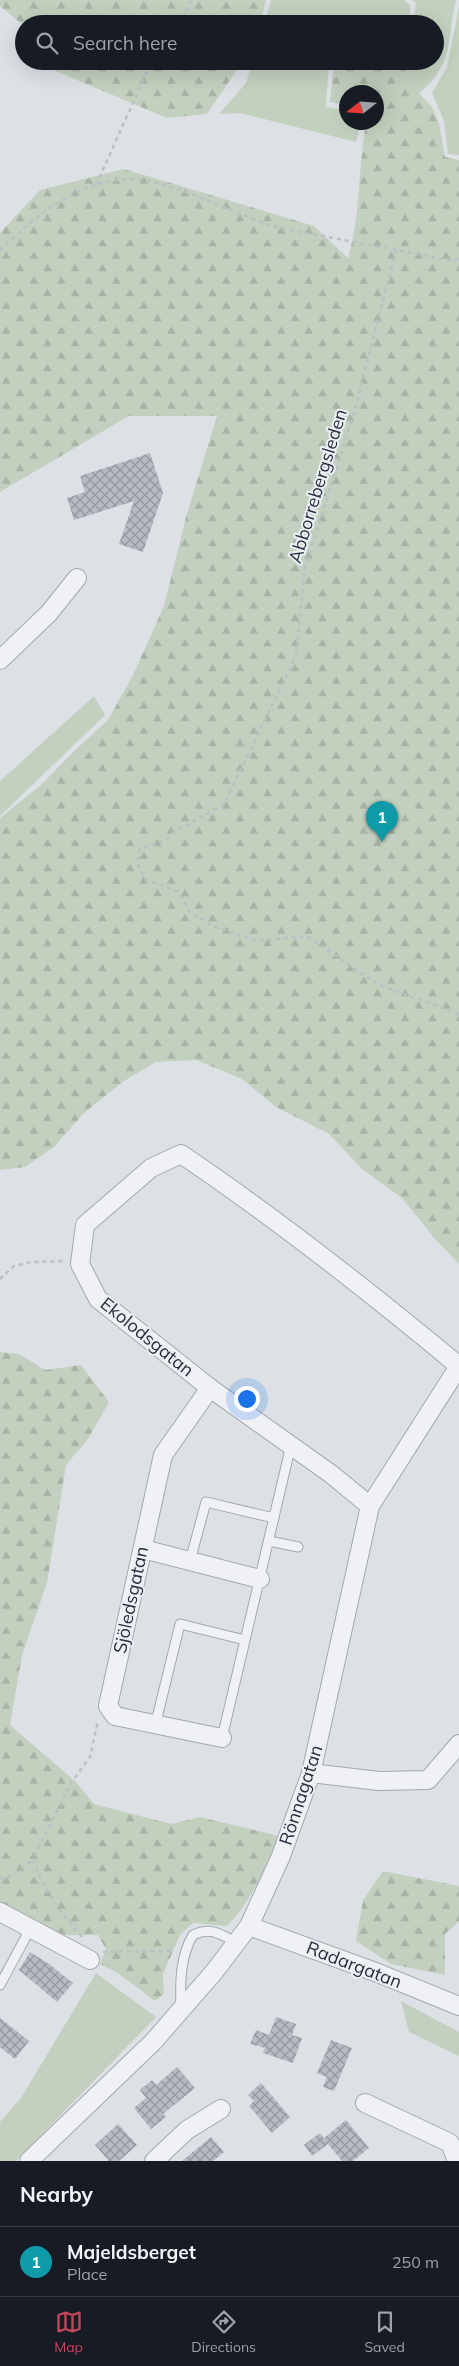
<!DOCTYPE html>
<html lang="en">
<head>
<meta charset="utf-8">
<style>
  :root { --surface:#171b24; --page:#242831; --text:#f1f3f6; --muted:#9ea1a6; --line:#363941; --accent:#c8465c }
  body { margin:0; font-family:Mulish,sans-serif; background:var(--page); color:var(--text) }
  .compass { position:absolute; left:339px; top:85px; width:45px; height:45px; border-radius:50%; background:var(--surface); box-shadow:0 5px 20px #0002; rotate:253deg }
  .you { position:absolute; left:246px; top:1398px; width:18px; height:18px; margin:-12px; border:4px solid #fff; border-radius:50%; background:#1a73e8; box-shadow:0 0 0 8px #1a73e833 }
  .badge { display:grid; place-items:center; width:32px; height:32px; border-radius:50%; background:var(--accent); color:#fff; font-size:16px; font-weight:700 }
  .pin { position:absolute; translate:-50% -41px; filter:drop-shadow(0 1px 2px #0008) }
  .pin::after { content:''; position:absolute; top:26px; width:18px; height:15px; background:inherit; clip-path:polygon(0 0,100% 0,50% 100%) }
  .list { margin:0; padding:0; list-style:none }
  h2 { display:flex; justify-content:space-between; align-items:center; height:65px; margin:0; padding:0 20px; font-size:21px }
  h2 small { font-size:16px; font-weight:400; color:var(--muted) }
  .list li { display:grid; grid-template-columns:32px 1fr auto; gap:15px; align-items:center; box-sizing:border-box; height:70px; padding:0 20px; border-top:1px solid var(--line) }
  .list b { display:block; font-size:19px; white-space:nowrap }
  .list p { margin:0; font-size:16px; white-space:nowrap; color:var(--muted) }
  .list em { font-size:16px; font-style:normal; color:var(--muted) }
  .icon { flex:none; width:28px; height:28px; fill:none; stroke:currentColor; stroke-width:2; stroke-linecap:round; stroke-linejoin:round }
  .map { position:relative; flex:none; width:459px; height:2161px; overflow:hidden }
  .search { position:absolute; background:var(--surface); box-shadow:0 5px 20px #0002; left:15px; right:15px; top:15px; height:55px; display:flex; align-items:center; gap:12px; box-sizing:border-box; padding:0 18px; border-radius:28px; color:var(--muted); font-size:19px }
  .sheet { height:135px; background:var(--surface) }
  nav { display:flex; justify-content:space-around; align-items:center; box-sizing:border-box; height:70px; border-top:1px solid var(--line); background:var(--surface); font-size:14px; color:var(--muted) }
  nav a { display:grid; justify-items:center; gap:2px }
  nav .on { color:var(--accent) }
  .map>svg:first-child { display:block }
  .grass { fill:#c3d0bf }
  .forest { fill:url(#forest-firs) }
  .building { fill:url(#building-cross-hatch) }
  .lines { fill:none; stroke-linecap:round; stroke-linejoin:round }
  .lane-casing { stroke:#a3a8b0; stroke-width:11 }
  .street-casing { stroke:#a3a8b0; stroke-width:20 }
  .path { stroke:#bcbfc5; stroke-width:2.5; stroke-dasharray:4 4; stroke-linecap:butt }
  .lane { stroke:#f0f1f5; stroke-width:9 }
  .street { stroke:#f0f1f5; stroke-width:18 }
  .labels { text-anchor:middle; stroke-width:4; stroke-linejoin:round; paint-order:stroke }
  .street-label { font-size:18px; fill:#272f3c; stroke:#ecf0f4 }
</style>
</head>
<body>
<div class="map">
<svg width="459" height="2161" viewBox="0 0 459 2161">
  <defs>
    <pattern id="forest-firs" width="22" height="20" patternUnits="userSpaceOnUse" patternTransform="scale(1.25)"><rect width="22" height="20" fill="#c3d0bf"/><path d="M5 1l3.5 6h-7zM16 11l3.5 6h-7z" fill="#a8b3a5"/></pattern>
    <pattern id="building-cross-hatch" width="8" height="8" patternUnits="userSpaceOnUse" patternTransform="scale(1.25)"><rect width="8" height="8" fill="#b5bac3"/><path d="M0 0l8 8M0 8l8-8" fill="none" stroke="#9398a0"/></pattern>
  </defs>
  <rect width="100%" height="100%" fill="#dde1e6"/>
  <g class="grass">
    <polygon points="271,0 404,0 411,6 408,24 264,24"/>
    <path d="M 412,0 L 456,0 C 446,40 455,64 419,93 L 400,61 L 435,61 L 435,24 L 413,24 L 416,3 Z"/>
    <polygon points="459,7 459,155 448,154 444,121 432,93 447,67"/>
    <polygon points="253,61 329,61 326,107 346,110 346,122 361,123 356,142 240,113 219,114 246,83"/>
    <polygon points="94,696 105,715 0,816 0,781"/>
    <polygon points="96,1973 156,2017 16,2161 0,2161 0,2122 21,2098"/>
    <polygon points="401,2001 459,2032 459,2056 409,2032"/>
  </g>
  <g class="forest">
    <polygon points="0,0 266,0 260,24 24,24 24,26 0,6"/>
    <polygon points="43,61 243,61 207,114 167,118 46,67"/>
    <path d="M 334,61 L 400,61 L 419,93 L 432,107 L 439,123 L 445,157 L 459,160 L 459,1264 L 435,1239 L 402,1198 L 362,1169 L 329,1134 L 276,1107 L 242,1079 L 196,1060 L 156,1062 L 124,1081 L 84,1113 L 54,1147 L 25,1167 L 0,1170 L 0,818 L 42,784 L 73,752 L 108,720 L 133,675 L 164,606 L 186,517 L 217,416 L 129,416 L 0,492 L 0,233 L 40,190 L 124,169 L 314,226 L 348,258 C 361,214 358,168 366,123 L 376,122 L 376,92 L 346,92 L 346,105 L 330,102 Z"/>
    <path d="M 0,1352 L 19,1354 L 45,1370 L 81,1365 L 109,1402 L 88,1439 L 66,1465 L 47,1583 L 22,1655 L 10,1725 L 75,1781 L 94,1804 L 171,1824 L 200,1817 L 279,1836 C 265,1869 252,1900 227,1926 L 193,1923 L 180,1935 L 163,1974 L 164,1994 L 155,2001 L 119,1974 L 100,1964 L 106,1949 L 98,1935 L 57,1935 L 0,1904 Z"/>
    <polygon points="383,1871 459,1886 459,1921 445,1934 445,1975 391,1964 356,1941 363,1900"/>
  </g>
  <g class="building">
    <polygon points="150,453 163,493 143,552 119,544 134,501 74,520 67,498 85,492 80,476"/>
    <polygon points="30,1952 49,1964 73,1983 57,2002 19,1970"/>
    <polygon points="276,2017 296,2024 292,2035 302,2038 293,2063 263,2053 265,2048 250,2044 256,2030 269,2035"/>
    <polygon points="0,2018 29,2041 15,2059 0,2047"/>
    <polygon points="331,2040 352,2048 334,2091 323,2087 327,2077 317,2073"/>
    <polygon points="177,2067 195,2088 163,2114 166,2117 151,2129 134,2108 146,2098 140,2090 152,2080 156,2085"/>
    <polygon points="261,2083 290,2117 272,2133 249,2106 254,2101 248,2095"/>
    <polygon points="346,2120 369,2148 353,2161 342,2161 328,2144 312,2156 304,2145 320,2133 324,2138"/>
    <polygon points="118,2124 137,2145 119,2161 109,2161 95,2145"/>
    <polygon points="211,2137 224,2152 213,2161 182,2161"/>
  </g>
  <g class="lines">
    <g class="lane-casing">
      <g id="lane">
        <polyline points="269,1541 298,1547"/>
        <polyline points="190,1561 206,1502 274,1518"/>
        <polyline points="155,1726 180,1624 245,1640"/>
        <polyline points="222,1738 291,1445"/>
        <polyline points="0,1985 30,1929"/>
        <path d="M 181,2009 C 180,1984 180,1956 193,1935 C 211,1927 219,1933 235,1942"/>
      </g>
    </g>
    <g class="street-casing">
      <g id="street">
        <polyline points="0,660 49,613 77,578"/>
        <polyline points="210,1388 163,1455 108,1706 115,1716 222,1738"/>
        <polyline points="143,1549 260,1579"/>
        <polyline points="311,1773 379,1781 428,1780 459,1744"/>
        <polyline points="0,1912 90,1960"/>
        <polyline points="249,1926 378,1973 459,2006"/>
        <polyline points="365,2103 450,2143 457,2161"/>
        <path d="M 29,2161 L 153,2042 L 214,1972 L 249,1926 L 281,1856 L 311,1773 L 370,1506 L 459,1366 C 370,1292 277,1219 181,1154 L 151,1168 L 85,1225 L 80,1264 L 98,1299 L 210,1388 L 331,1474 L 370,1506"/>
        <polyline points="154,2161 187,2130 221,2109"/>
      </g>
    </g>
    <g class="path">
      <polyline points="176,24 190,5 190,0"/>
      <polyline points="96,185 152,61"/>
      <path d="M 0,250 C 38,213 93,169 149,181 C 192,190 232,213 274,226 C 293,232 314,234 333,238 C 372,245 410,253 449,260 L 459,259"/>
      <polyline points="396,250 354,413 305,567 296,656 224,804 174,832 166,840 140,849 137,863 146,880 178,891 190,912 213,926 256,941 307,936 379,985 459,1014"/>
      <polyline points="0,1279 14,1266 31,1262 64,1261"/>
      <polyline points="0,1879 11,1876 33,1860"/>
      <path d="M 82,1937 C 59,1910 45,1894 33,1859 L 71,1783 L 90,1757 L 98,1721"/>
      <polyline points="103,1952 175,1951"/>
    </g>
    <use href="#lane" class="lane"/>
    <use href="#street" class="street"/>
  </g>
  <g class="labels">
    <g class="street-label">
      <text transform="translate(318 486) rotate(-73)" y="6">Abborrebergsleden</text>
      <text transform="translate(147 1337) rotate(39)" y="6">Ekolodsgatan</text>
      <text transform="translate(131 1600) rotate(-78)" y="6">Sjöledsgatan</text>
      <text transform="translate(301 1795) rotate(-72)" y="6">Rönnagatan</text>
      <text transform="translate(354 1965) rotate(21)" y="6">Radargatan</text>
    </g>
  </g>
</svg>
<svg class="compass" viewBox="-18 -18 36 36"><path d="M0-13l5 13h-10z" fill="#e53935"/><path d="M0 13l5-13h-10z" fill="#9ea1a6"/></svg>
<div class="you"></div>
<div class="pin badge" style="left:382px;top:842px;background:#0f9aa8">1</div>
<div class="search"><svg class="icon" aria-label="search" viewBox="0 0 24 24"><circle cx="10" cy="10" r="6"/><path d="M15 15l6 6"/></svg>Search here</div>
</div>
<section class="sheet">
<h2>Nearby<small></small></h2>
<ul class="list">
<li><span class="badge" style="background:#0f9aa8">1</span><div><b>Majeldsberget</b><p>Place</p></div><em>250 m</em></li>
</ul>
</section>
<nav>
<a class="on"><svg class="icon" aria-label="map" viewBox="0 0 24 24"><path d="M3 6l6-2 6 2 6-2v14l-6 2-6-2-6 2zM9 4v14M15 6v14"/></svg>Map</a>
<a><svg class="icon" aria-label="directions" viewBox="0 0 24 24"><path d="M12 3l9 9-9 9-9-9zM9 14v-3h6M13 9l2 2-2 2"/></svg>Directions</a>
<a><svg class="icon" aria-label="saved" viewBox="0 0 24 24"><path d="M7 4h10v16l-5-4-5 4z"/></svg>Saved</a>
</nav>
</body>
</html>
